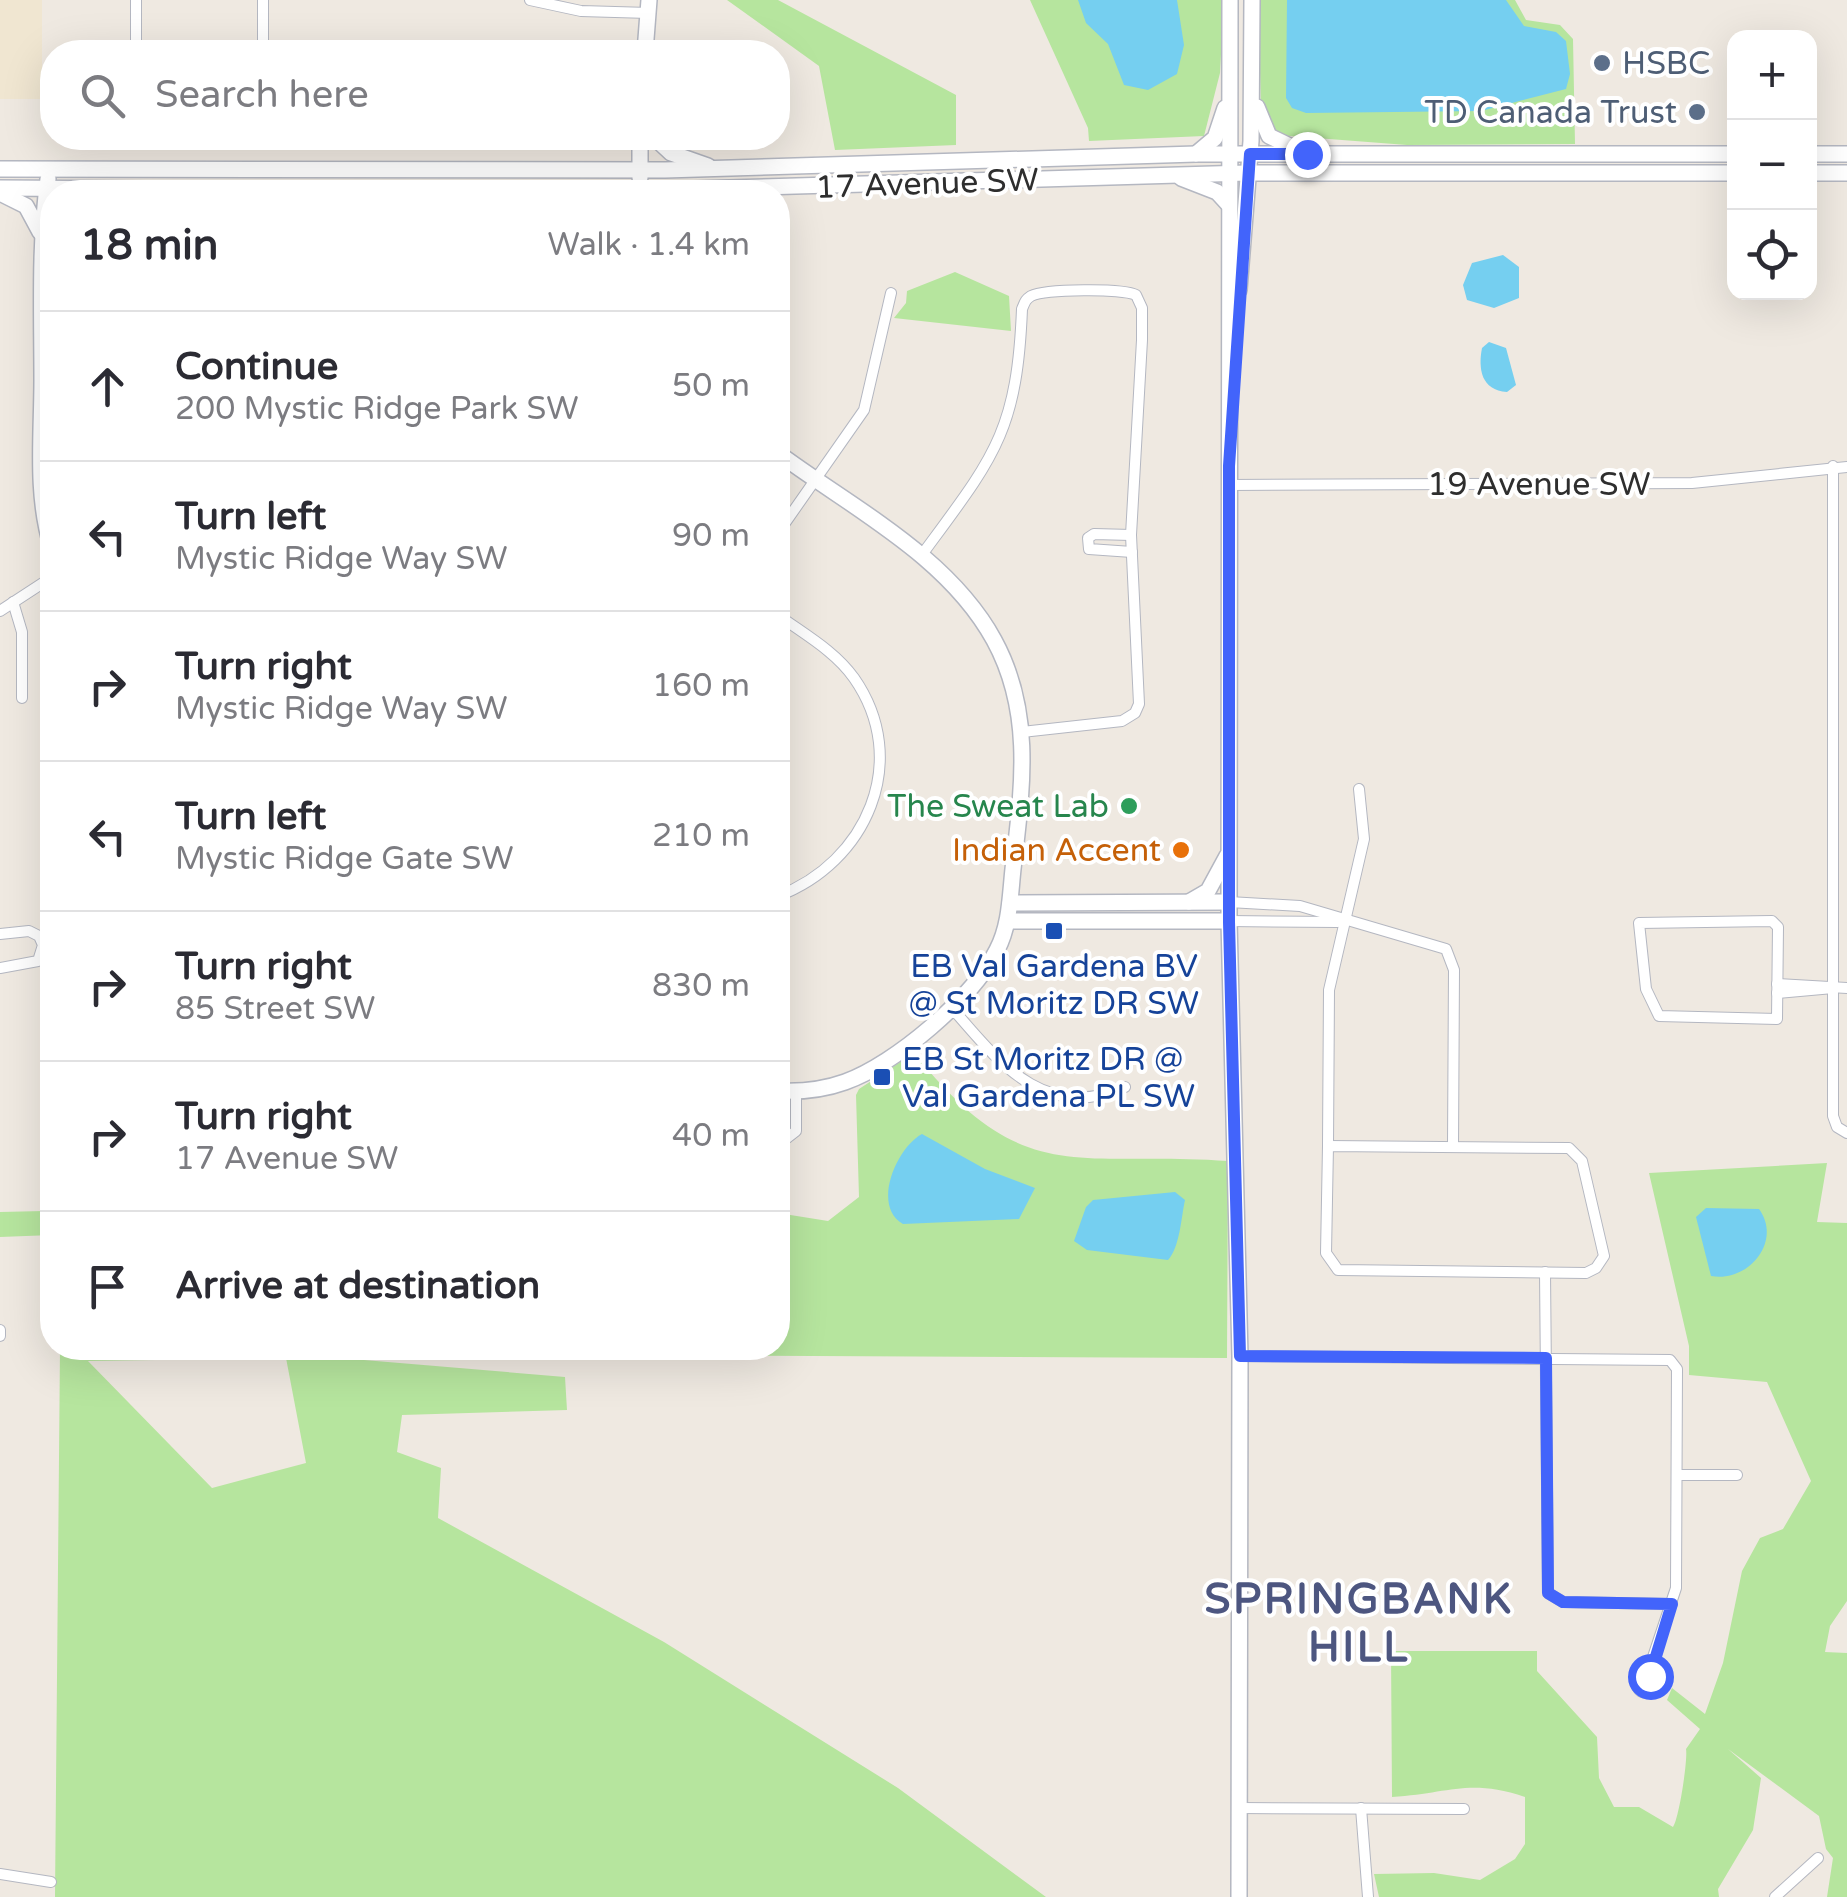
<!DOCTYPE html>
<html lang="en">
<head>
<meta charset="utf-8">
<style>
  :root { --surface:#fff; --page:#f2f2f3; --text:#2b2b33; --muted:#7c7c81; --line:#e1e1e2 }
  body { margin:0; font-family:"Varela Round",sans-serif; background:var(--page); color:var(--text) }
  .controls { position:absolute; right:30px; top:30px; display:grid; overflow:hidden; border-radius:20px; box-shadow:0 10px 40px #0002 }
  .controls button { width:90px; height:90px; display:grid; place-items:center; padding:0; border:0; border-bottom:2px solid var(--line); background:var(--surface); color:var(--text); font:50px sans-serif }
  .stop { position:absolute; width:30px; height:30px; margin:-22px; border:8px solid #4264fb; border-radius:50%; background:#fff }
  .stop.end { background:#4264fb; border-color:#fff; box-shadow:0 2px 10px #0008 }
  .list { margin:0; padding:0; list-style:none }
  h2 { display:flex; justify-content:space-between; align-items:center; height:130px; margin:0; padding:0 40px; font-size:42px }
  h2 small { font-size:32px; font-weight:400; color:var(--muted) }
  .list li { display:grid; grid-template-columns:65px 1fr auto; gap:30px; align-items:center; box-sizing:border-box; height:150px; padding:0 40px; border-top:2px solid var(--line) }
  .list b { display:block; font-size:38px; white-space:nowrap }
  .list p { margin:0; font-size:32px; white-space:nowrap; color:var(--muted) }
  .list em { font-size:32px; font-style:normal; color:var(--muted) }
  .icon { flex:none; width:55px; height:55px; fill:none; stroke:currentColor; stroke-width:2; stroke-linecap:round; stroke-linejoin:round }
  .map { position:relative; flex:none; width:1847px; height:1897px; overflow:hidden }
  .search { position:absolute; background:var(--surface); box-shadow:0 10px 40px #0002; left:40px; top:40px; width:750px; height:110px; display:flex; align-items:center; gap:25px; box-sizing:border-box; padding:0 35px; border-radius:40px; color:var(--muted); font-size:38px }
  .panel { position:absolute; background:var(--surface); box-shadow:0 10px 40px #0002; left:40px; top:180px; width:750px; height:1180px; border-radius:40px }
  .map>svg:first-child { display:block }
  .education { fill:#f0e6d1 }
  .green { fill:#b6e59e; fill-rule:evenodd }
  .water { fill:#75cff0 }
  .lines { fill:none; stroke-linecap:round; stroke-linejoin:round }
  .street-casing { stroke:#b4b7c1; stroke-width:12 }
  .secondary-casing { stroke:#b4b7c1; stroke-width:18 }
  .street { stroke:#fff; stroke-width:10 }
  .secondary { stroke:#fff; stroke-width:15 }
  .route { stroke:#4264fb; stroke-width:12 }
  .service-dot { fill:#5c6f8a; stroke:#fff; stroke-width:4 }
  .leisure-dot { fill:#2e9e5b; stroke:#fff; stroke-width:4 }
  .food-dot { fill:#e8710a; stroke:#fff; stroke-width:4 }
  .transit-dot { fill:#1a4fb4; stroke:#fff; stroke-width:4 }
  .labels { text-anchor:middle; stroke-width:8; stroke-linejoin:round; paint-order:stroke }
  .service-label { font-size:32px; fill:#4e5e75; stroke:#fff; text-anchor:start }
  .street-label { font-size:32px; fill:#2e2e2e; stroke:#fff }
  .leisure-label { font-size:32px; fill:#27864d; stroke:#fff; text-anchor:end }
  .food-label { font-size:32px; fill:#c56008; stroke:#fff; text-anchor:end }
  .transit-label { font-size:32px; fill:#164399; stroke:#fff }
  .district-label { font-size:42px; font-weight:bold; letter-spacing:2.5px; fill:#4d5680; stroke:#fff }
</style>
</head>
<body>
<div class="map">
<svg width="1847" height="1897" viewBox="0 0 1847 1897">
  <rect width="100%" height="100%" fill="#efe9e1"/>
  <rect class="education" x="0" y="0" width="42" height="99"/>
  <g class="green">
    <polygon points="727,0 778,0 956,95 956,145 835,150 819,66"/>
    <polygon points="1030,0 1224,0 1220,73 1204,136 1089,141 1088,128"/>
    <polygon points="1258,0 1515,0 1526,20 1560,25 1573,39 1575,144 1407,145 1277,135 1264,121 1261,109"/>
    <polygon points="955,272 1009,296 1011,331 894,318 906,303 907,291"/>
    <polygon points="52,1001 52,1235 0,1237 0,1212 44,1211 42,1002"/>
    <path d="M 914,1053 C 1024,1190 1075,1150 1228,1161 L 1227,1358 L 638,1355 L 636,1348 L 778,1348 L 778,1213 L 828,1221 L 859,1197 L 856,1095 L 859,1089 Z"/>
    <path d="M 1827,1163 L 1817,1222 L 1847,1223 L 1847,1601 L 1830,1626 L 1825,1652 L 1847,1653 L 1847,1897 L 1827,1897 L 1833,1858 L 1826,1849 L 1819,1816 L 1728,1749 L 1761,1778 L 1753,1830 L 1718,1889 L 1719,1897 L 1379,1897 L 1374,1874 L 1434,1873 L 1480,1880 L 1515,1859 L 1525,1844 L 1525,1797 C 1468,1778 1448,1794 1392,1797 L 1391,1651 L 1537,1651 L 1537,1671 L 1597,1737 L 1599,1778 L 1614,1807 L 1639,1807 L 1673,1827 C 1679,1819 1688,1759 1686,1749 L 1700,1729 L 1667,1700 L 1672,1688 L 1705,1714 L 1723,1663 L 1742,1571 L 1760,1538 L 1783,1529 L 1811,1481 L 1767,1382 L 1689,1375 L 1689,1346 L 1649,1173 Z"/>
    <path d="M 60,1348 L 344,1348 L 340,1358 L 565,1377 L 567,1410 L 402,1415 L 397,1452 L 441,1468 L 438,1518 L 664,1642 L 898,1788 L 1046,1897 L 55,1897 ZM 286,1358 L 306,1463 L 212,1488 L 88,1361 Z"/>
  </g>
  <g class="water">
    <polygon points="1078,0 1177,0 1184,45 1177,74 1148,90 1124,85 1108,44 1086,23"/>
    <polygon points="1287,0 1506,0 1524,26 1556,32 1566,41 1570,74 1566,89 1481,111 1306,113 1292,108 1286,98"/>
    <polygon points="1503,255 1519,267 1519,298 1494,308 1467,300 1463,285 1472,263"/>
    <path d="M 1489,342 L 1506,348 L 1516,385 L 1507,392 C 1481,390 1478,369 1482,348 Z"/>
    <path d="M 922,1134 L 985,1169 L 1035,1188 L 1019,1219 L 903,1224 C 871,1206 897,1147 922,1134 Z"/>
    <path d="M 1175,1192 L 1185,1200 C 1181,1218 1180,1247 1168,1260 L 1087,1250 L 1074,1241 L 1086,1207 L 1093,1200 Z"/>
    <path d="M 1706,1208 L 1759,1209 C 1783,1242 1747,1283 1711,1276 L 1696,1217 Z"/>
  </g>
  <g class="lines">
    <g class="street-casing">
      <g id="street">
        <polyline points="136,0 136,52"/>
        <polyline points="530,0 581,11 649,13"/>
        <polyline points="263,52 263,0"/>
        <polyline points="1833,466 1833,1116 1837,1127 1847,1133"/>
        <polyline points="1229,485 1692,483 1847,467"/>
        <polyline points="778,533 864,410 891,293"/>
        <polyline points="1131,535 1094,534 1088,538 1089,549 1132,552"/>
        <path d="M 921,556 C 993,458 1017,434 1022,309 C 1025,302 1025,300 1031,296 C 1045,289 1123,288 1136,295 L 1142,308 L 1142,340 L 1131,535 L 1139,704 L 1135,713 L 1122,721 L 1022,732"/>
        <polyline points="13,602 22,632 22,698"/>
        <polyline points="0,611 52,577"/>
        <path d="M 778,615 C 804,634 835,651 854,678 C 912,761 866,863 778,896"/>
        <polyline points="1229,902 1300,906 1446,949 1454,970 1453,1147"/>
        <polyline points="1229,921 1338,922"/>
        <polygon points="1772,921 1778,927 1777,1019 1659,1016 1646,989 1639,923"/>
        <polyline points="0,934 29,931 39,936 43,945 38,961 0,968"/>
        <polyline points="1777,984 1847,988"/>
        <polyline points="1777,993 1833,988"/>
        <path d="M 951,1007 C 998,1061 1044,1123 1125,1087"/>
        <polyline points="778,1091 778,1130 787,1138 796,1131 796,1092"/>
        <polygon points="1328,1146 1569,1148 1582,1161 1604,1256 1596,1268 1586,1273 1338,1270 1326,1253"/>
        <polyline points="1328,1146 1329,990 1364,839 1359,789"/>
        <polyline points="1545,1272 1548,1593 1563,1602 1672,1604"/>
        <polyline points="0,1330 0,1336"/>
        <polyline points="1240,1356 1670,1360 1677,1369 1676,1588 1647,1675"/>
        <polyline points="1677,1475 1737,1475"/>
        <circle cx="1646" cy="1684" r="9"/>
        <polyline points="1240,1808 1464,1809"/>
        <polyline points="1361,1808 1368,1897"/>
        <polyline points="0,1874 51,1882"/>
        <polyline points="1775,1897 1818,1858"/>
      </g>
    </g>
    <g class="secondary-casing">
      <g id="secondary">
        <polyline points="1230,0 1229,921 1240,1356 1239,1897"/>
        <polyline points="645,52 649,0"/>
        <polyline points="1257,107 1269,136 1296,149"/>
        <polyline points="656,139 671,153 708,166"/>
        <polyline points="1196,154 1215,138 1225,108"/>
        <polyline points="1810,154 1847,154"/>
        <polyline points="0,169 665,170 1196,154 1734,154"/>
        <polyline points="1810,173 1847,173"/>
        <polyline points="640,178 640,138"/>
        <polyline points="1181,178 1217,192 1228,204"/>
        <path d="M 48,179 C 39,246 42,313 42,380 C 42,435 35,495 52,548"/>
        <polyline points="0,188 588,192 1247,173 1734,173"/>
        <polyline points="2,194 26,206 40,232"/>
        <polyline points="1239,290 1251,141 1252,0"/>
        <path d="M 778,453 C 852,508 948,556 994,640 C 1034,713 1022,790 1013,869 C 1010,897 1010,925 997,950 C 973,998 895,1064 845,1082 C 823,1090 801,1092 778,1091"/>
        <polyline points="1189,902 1208,891 1227,856"/>
        <polyline points="1010,903 1229,902"/>
        <polyline points="1008,921 1229,921"/>
        <polyline points="350,1349 350,1348"/>
      </g>
    </g>
    <use href="#street" class="street"/>
    <use href="#secondary" class="secondary"/>
  </g>
  <g class="lines">
    <polyline class="route" points="1307,154 1250,154 1229,466 1229,922 1240,1356 1546,1358 1548,1593 1563,1602 1672,1604 1650,1676"/>
  </g>
  <g class="service-dot">
    <circle cx="1602" cy="63" r="10"/>
    <circle cx="1697" cy="112" r="10"/>
  </g>
  <circle class="leisure-dot" cx="1129" cy="806" r="10"/>
  <circle class="food-dot" cx="1181" cy="850" r="10"/>
  <g class="transit-dot">
    <rect x="1044" y="921" width="20" height="20" rx="5"/>
    <rect x="872" y="1067" width="20" height="20" rx="5"/>
  </g>
  <g class="labels">
    <g class="service-label">
      <text x="1622" y="74">HSBC</text>
      <text x="1677" y="123" text-anchor="end">TD Canada Trust</text>
    </g>
    <g class="street-label">
      <text transform="translate(927 183) rotate(-2)" y="11">17 Avenue SW</text>
      <text x="1539" y="495">19 Avenue SW</text>
    </g>
    <g class="leisure-label">
      <text x="1109" y="817">The Sweat Lab</text>
    </g>
    <g class="food-label">
      <text x="1161" y="861">Indian Accent</text>
    </g>
    <g class="transit-label">
      <text x="1054" y="977">EB Val Gardena BV<tspan x="1054" dy="37">@ St Moritz DR SW</tspan></text>
      <text x="902" y="1070" text-anchor="start">EB St Moritz DR @<tspan x="902" dy="37">Val Gardena PL SW</tspan></text>
    </g>
    <g class="district-label">
      <text x="1359" y="1613">SPRINGBANK<tspan x="1359" dy="48">HILL</tspan></text>
    </g>
  </g>
</svg>
<div class="controls">
<button>+</button>
<button>−</button>
<button><svg class="icon" aria-label="locate" viewBox="0 0 24 24"><circle cx="12" cy="12" r="6"/><path d="M12 2v4M12 18v4M2 12h4M18 12h4"/></svg></button>
</div>
<div class="stop" style="left:1650px;top:1676px"></div>
<div class="stop end" style="left:1307px;top:154px"></div>
<div class="search"><svg class="icon" aria-label="search" viewBox="0 0 24 24"><circle cx="10" cy="10" r="6"/><path d="M15 15l6 6"/></svg>Search here</div>
<section class="panel">
<h2>18 min<small>Walk · 1.4 km</small></h2>
<ul class="list">
<li><svg class="icon" aria-label="ahead" viewBox="0 0 24 24"><path d="M12 20V5M6 11l6-6 6 6"/></svg><div><b>Continue</b><p>200 Mystic Ridge Park SW</p></div><em>50 m</em></li>
<li><svg class="icon" aria-label="left" viewBox="0 0 24 24"><path d="M17 20v-9H6M10 6l-5 5 5 5"/></svg><div><b>Turn left</b><p>Mystic Ridge Way SW</p></div><em>90 m</em></li>
<li><svg class="icon" aria-label="right" viewBox="0 0 24 24"><path d="M7 20v-9h11M14 6l5 5-5 5"/></svg><div><b>Turn right</b><p>Mystic Ridge Way SW</p></div><em>160 m</em></li>
<li><svg class="icon" aria-label="left" viewBox="0 0 24 24"><path d="M17 20v-9H6M10 6l-5 5 5 5"/></svg><div><b>Turn left</b><p>Mystic Ridge Gate SW</p></div><em>210 m</em></li>
<li><svg class="icon" aria-label="right" viewBox="0 0 24 24"><path d="M7 20v-9h11M14 6l5 5-5 5"/></svg><div><b>Turn right</b><p>85 Street SW</p></div><em>830 m</em></li>
<li><svg class="icon" aria-label="right" viewBox="0 0 24 24"><path d="M7 20v-9h11M14 6l5 5-5 5"/></svg><div><b>Turn right</b><p>17 Avenue SW</p></div><em>40 m</em></li>
<li><svg class="icon" aria-label="arrive" viewBox="0 0 24 24"><path d="M6 21V4h12l-3 4 3 4H6"/></svg><div><b>Arrive at destination</b></div></li>
</ul>
</section>
</div>
</body>
</html>
